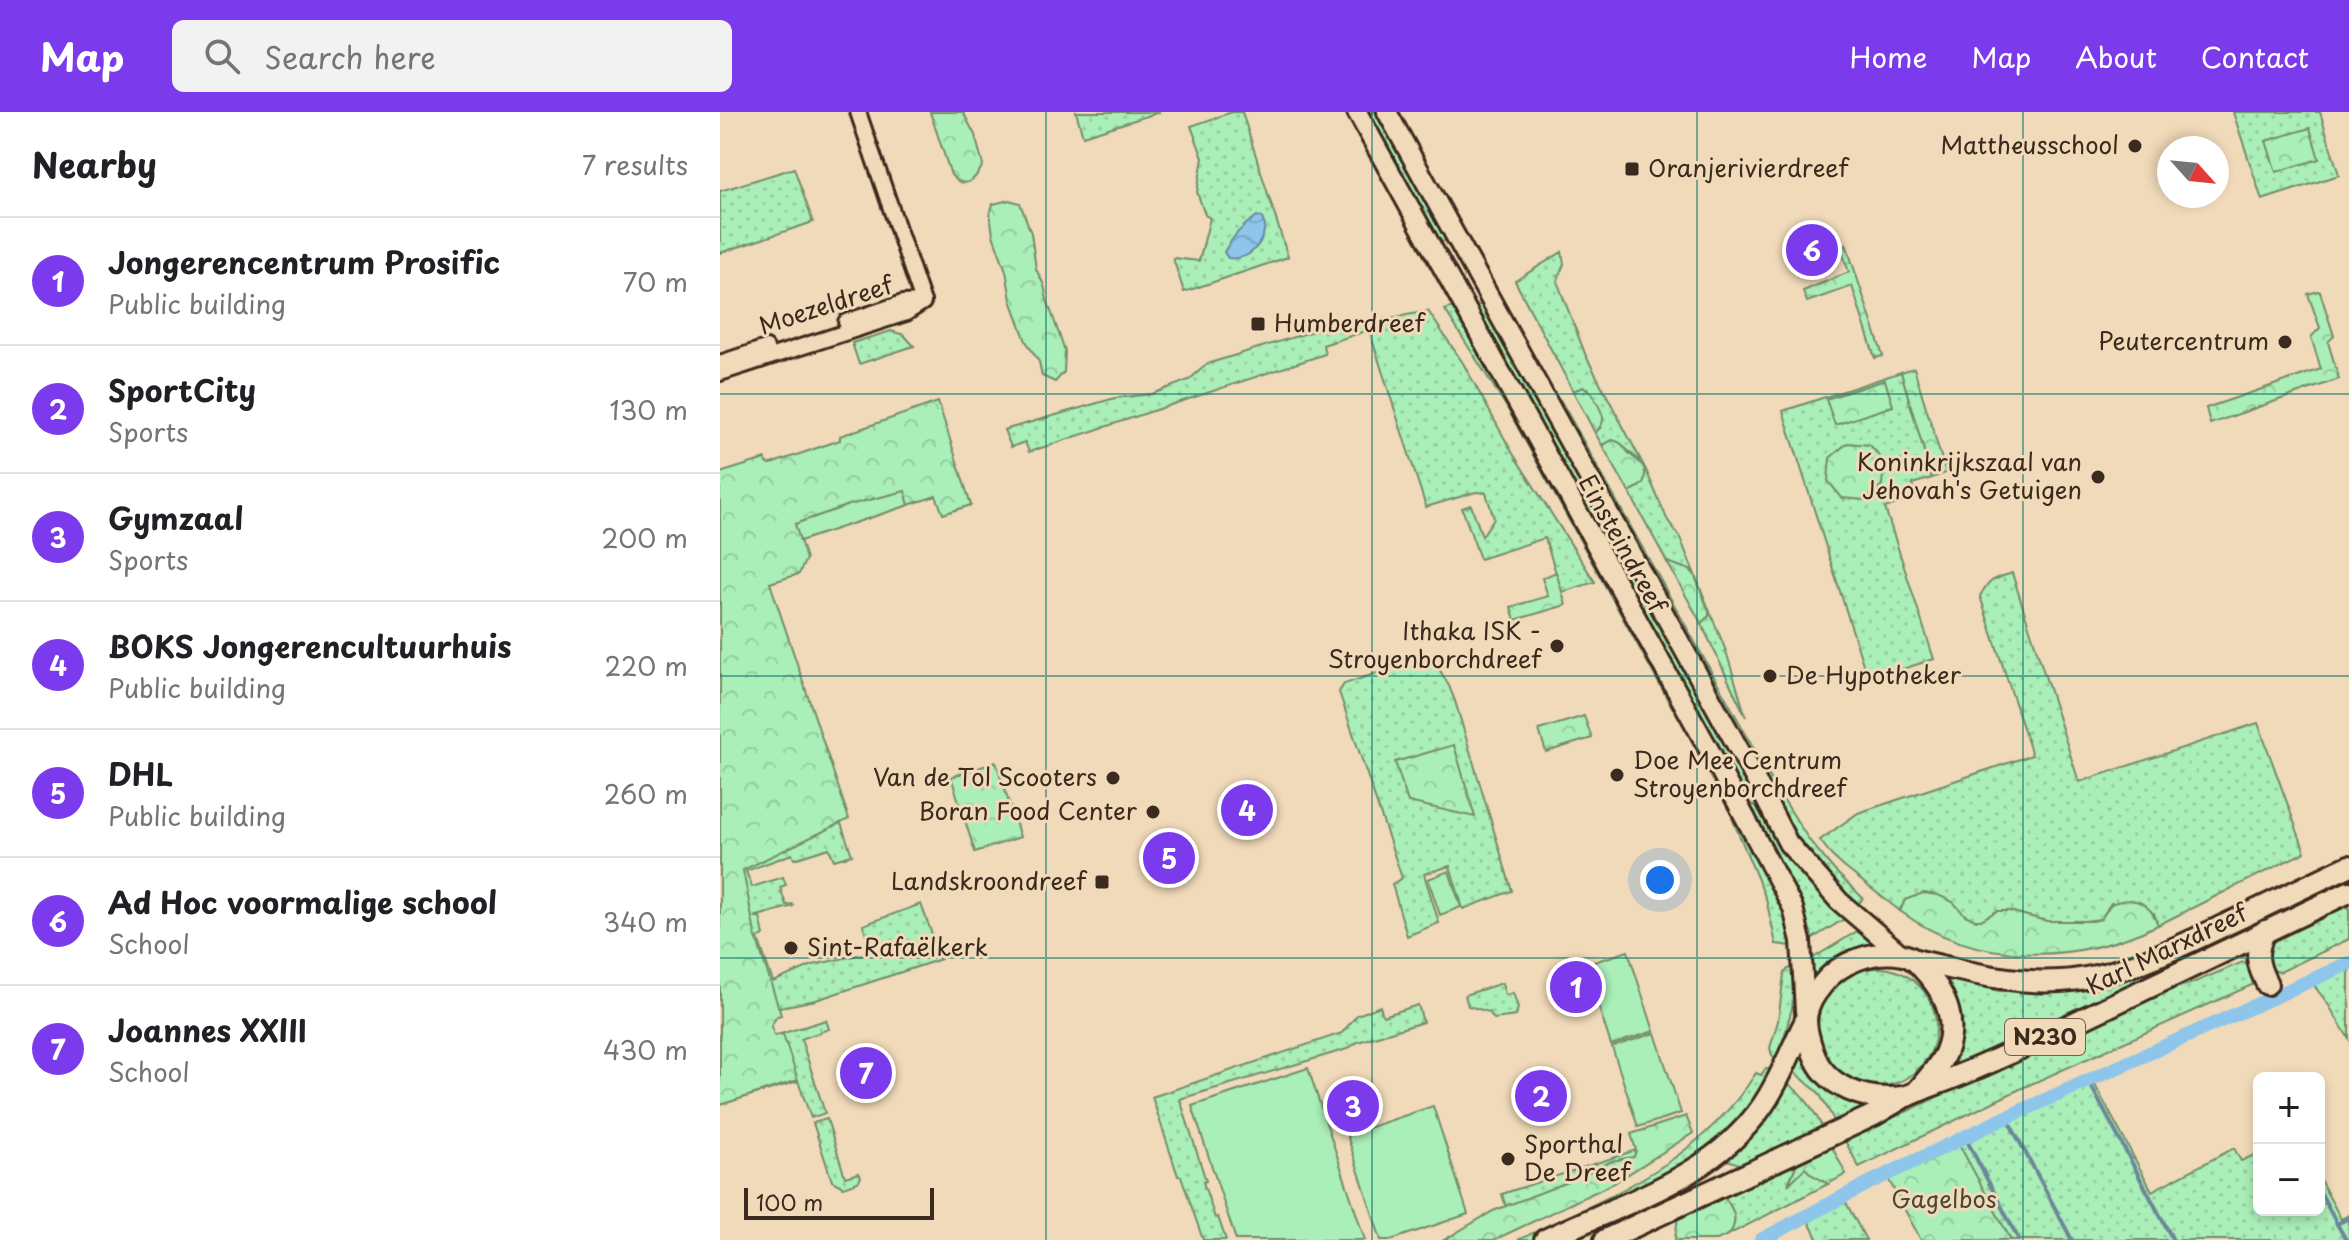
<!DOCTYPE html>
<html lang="en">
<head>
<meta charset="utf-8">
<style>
  :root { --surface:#fff; --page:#f2f2f2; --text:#202124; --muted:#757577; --line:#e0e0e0; --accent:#7c3aed }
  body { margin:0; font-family:"Playpen Sans",sans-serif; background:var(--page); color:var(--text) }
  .controls { position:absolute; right:24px; bottom:24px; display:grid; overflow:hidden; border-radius:12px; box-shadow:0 4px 12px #0003 }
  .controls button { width:72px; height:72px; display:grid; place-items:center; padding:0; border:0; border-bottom:2px solid var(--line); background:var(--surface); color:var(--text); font:40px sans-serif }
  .compass { position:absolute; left:1437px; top:24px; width:72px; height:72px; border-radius:50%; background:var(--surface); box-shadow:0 4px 12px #0003; rotate:117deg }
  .scale { position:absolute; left:24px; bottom:20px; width:190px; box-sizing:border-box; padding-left:8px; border:4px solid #3b2a1e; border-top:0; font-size:22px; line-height:28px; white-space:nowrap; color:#3b2a1e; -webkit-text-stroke:6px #f1dab9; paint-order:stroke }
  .you { position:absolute; left:940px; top:768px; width:28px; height:28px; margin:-20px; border:6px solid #fff; border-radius:50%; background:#1a73e8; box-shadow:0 0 0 12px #1a73e833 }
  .badge { display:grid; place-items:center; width:52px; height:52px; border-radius:50%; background:var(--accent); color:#fff; font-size:26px; font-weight:700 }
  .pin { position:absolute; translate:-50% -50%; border:4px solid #fff; box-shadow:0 2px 8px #0006 }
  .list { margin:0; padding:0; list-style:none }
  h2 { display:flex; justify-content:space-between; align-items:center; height:104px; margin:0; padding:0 32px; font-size:34px }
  h2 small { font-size:26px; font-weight:400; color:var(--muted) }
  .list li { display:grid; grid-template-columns:52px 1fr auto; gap:24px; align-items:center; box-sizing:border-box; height:128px; padding:0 32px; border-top:2px solid var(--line) }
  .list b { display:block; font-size:30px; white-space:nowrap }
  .list p { margin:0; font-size:26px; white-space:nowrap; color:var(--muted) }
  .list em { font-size:26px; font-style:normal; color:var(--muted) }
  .icon { flex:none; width:44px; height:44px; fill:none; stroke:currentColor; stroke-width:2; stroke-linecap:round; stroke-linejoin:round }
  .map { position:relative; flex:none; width:1629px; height:1128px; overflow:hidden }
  header { display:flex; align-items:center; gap:48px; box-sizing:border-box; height:112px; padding:0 40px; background:var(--accent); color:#fff }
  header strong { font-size:38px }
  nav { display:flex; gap:44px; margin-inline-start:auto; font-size:28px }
  .search { width:560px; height:72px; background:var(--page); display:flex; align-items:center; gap:20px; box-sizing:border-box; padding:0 28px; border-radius:12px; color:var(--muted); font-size:30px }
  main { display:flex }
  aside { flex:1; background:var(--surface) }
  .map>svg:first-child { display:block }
  .grass { fill:url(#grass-dots); stroke:#728c6b; stroke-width:2 }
  .forest { fill:url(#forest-crowns); stroke:#728c6b; stroke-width:2 }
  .garden { fill:#aaeeb8; stroke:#728c6b; stroke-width:2 }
  .water { fill:url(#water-waves); stroke:#6c8799; stroke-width:2 }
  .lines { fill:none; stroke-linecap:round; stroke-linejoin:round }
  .stream { stroke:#6c8799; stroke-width:4 }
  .canal { stroke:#8dc5eb; stroke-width:14 }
  .tertiary-casing { stroke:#3b2a1e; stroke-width:20 }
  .primary-casing { stroke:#3b2a1e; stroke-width:24 }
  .trunk-casing { stroke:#3b2a1e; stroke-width:26 }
  .tertiary { stroke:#f1dab9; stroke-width:14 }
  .primary { stroke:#f1dab9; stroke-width:18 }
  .trunk { stroke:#f1dab9; stroke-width:20 }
  .grid { fill:none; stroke:#0f766e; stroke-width:2; stroke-opacity:0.55 }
  .poi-dot { fill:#3b2a1e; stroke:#f1dab9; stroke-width:3 }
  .labels { text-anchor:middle; stroke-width:6; stroke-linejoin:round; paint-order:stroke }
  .shield { fill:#f1dab9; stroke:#725f4c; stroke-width:2 }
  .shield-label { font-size:22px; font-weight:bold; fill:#3b2a1e }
  .poi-label { font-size:24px; fill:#3b2a1e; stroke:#f1dab9; text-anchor:end }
  .street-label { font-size:24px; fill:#3b2a1e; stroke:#f1dab9 }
  .park-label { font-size:24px; fill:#4c4735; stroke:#f1dab9 }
</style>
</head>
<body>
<header>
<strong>Map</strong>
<div class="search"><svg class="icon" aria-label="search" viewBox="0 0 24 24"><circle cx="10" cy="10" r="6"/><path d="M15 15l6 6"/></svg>Search here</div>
<nav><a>Home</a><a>Map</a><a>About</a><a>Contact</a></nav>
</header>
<main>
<aside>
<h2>Nearby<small>7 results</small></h2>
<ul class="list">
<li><span class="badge">1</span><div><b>Jongerencentrum Prosific</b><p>Public building</p></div><em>70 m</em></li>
<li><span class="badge">2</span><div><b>SportCity</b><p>Sports</p></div><em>130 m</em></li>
<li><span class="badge">3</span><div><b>Gymzaal</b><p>Sports</p></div><em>200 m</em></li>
<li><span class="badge">4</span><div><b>BOKS Jongerencultuurhuis</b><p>Public building</p></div><em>220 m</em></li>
<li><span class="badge">5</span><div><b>DHL</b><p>Public building</p></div><em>260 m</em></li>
<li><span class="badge">6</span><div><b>Ad Hoc voormalige school</b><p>School</p></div><em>340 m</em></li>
<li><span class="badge">7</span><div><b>Joannes XXIII</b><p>School</p></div><em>430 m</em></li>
</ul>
</aside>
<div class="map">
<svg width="1629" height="1128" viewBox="0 0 1629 1128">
  <defs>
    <pattern id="grass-dots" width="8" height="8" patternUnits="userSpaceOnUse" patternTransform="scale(2)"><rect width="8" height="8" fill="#aaeeb8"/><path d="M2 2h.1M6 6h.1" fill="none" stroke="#93cc9e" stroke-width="1.8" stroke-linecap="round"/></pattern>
    <pattern id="forest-crowns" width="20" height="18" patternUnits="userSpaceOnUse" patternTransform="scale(2)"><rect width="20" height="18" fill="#aaeeb8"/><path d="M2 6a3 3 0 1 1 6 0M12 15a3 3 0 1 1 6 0" fill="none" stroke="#93cc9e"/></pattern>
    <pattern id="water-waves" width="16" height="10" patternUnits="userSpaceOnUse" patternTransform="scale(2)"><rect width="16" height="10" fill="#8dc5eb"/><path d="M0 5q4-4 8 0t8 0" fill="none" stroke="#7ba9c9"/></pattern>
  </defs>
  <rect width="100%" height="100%" fill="#f1dab9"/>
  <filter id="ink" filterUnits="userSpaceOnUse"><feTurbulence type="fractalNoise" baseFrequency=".0125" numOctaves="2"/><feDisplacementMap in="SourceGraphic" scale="16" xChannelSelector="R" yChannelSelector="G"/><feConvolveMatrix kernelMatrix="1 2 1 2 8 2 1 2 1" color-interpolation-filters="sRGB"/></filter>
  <g filter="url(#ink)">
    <g class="grass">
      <polygon points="356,0 440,0 363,24"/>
      <polygon points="512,0 522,0 568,145 464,180 453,146 479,149 490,106 485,103 477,80 483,46 471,14"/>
      <polygon points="647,0 661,0 731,127 721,130"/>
      <polygon points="1513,0 1600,0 1619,63 1542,88"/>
      <polygon points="74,56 93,110 0,141 0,79"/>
      <path d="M 842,140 L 844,152 L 837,169 L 866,244 L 926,358 L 947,407 L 960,426 L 1006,539 L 1026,605 L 981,511 L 989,504 L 989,499 L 974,462 L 970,458 L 947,450 L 909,380 L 919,375 L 919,347 C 908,341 904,332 892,328 L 882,333 L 875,321 L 881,315 L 873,282 L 864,275 L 853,279 L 795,169 Z"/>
      <polygon points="761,192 813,287 843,331 1036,679 1022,680 753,196"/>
      <polygon points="736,194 939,558 953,597 786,294 725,198"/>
      <polygon points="708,199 743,251 792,340 875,470 842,480 825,426 760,447 742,396 751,393 762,424 774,406 766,381 756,380 706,395 649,218 603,233 605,242 309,340 305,330 291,335 284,318 395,286 432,282 469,268 487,252 619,211 660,208"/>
      <polygon points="171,219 184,223 194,234 139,252 132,231"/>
      <polygon points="1181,260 1212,366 1192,372 1196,385 1165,396 1214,547 1148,568 1063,299"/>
      <polygon points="832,288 841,289 1052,669 1089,728 1114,758 1143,786 1136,795 1091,747 1056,689"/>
      <path d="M 1292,461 L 1359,670 L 1538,611 L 1585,740 L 1438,813 L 1434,801 L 1391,791 L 1381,807 L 1347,811 L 1326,809 L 1289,799 L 1277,799 L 1261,808 L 1254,808 L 1245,803 L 1185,788 L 1180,799 L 1124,755 L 1112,744 L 1100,728 L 1138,701 L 1312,643 L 1260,484 C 1269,467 1275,467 1292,461 Z"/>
      <polygon points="711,543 729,574 735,589 792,779 743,797 730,754 704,762 719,811 687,824 672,772 682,766 619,580 624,572"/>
      <polygon points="1028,691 1036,694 1039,698 1063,740 1086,767 1126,806 1088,829 1073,779"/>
      <polygon points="1017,702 1066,801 1072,834 1056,832 1046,787 1012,706"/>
      <polygon points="118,703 132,743 114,748 109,736 74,747 72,742 26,759 32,775 63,765 66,773 60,775 66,793 72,792 73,794 34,805 40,805 44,823 38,826 53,870 93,853 152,840 143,813 201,792 221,847 96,888 50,897 0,735"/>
      <path d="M 1629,760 L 1629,772 L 1234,957 L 1232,954 C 1249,925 1240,893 1226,865 L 1279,879 L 1312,879 L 1357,875 Z"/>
      <polygon points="1629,788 1629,827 1560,860 1548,857 1546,835 1552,825"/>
      <polygon points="1139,818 1157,830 1123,840 1111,847 1092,866 1090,848"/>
      <polygon points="1629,846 1629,927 1608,892 1589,867"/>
      <polygon points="1523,850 1529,853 1536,865 1534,872 1300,977 1139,1055 1124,1027 1190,998 1435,881 1470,872"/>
      <circle cx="1157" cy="915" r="59"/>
      <polygon points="1074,856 1072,896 1058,948 1052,944 1050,936 1058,909 1064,862 1068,857"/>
      <polygon points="782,871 785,883 793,881 798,895 796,904 774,907 769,900 748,894 745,883"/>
      <polygon points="698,893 703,910 638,930 627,937 460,987 486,1069 483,1070 495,1106 498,1105 506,1128 483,1128 461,1064 458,1064 432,985 622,921 637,903 660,894 663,904"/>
      <polygon points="0,906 51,914 54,924 106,908 109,917 81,927 105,1001 91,1006 78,969 0,993"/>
      <path d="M 1081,940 C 1094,971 1117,989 1151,995 L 1116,1012 L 1099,981 L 1072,958 Z"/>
      <path d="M 1046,956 L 1053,959 L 1020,1008 L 996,1032 L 931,1073 L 815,1128 L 798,1128 C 890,1084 978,1052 1036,961 L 1041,963 Z"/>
      <polygon points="1370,964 1432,1079 1514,1036 1521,1049 1539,1041 1539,1098 1599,1098 1599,1066 1621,1107 1629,1103 1629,1128 1228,1128 1185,1051 1243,1021"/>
      <path d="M 1067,971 C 1085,983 1094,999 1104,1018 L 1028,1055 L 1004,1047 C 1030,1026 1053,1001 1067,971 Z"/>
      <polygon points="107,1007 125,1065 139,1061 141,1065 138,1070 123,1075 112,1069 93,1011"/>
      <polygon points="916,1038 914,1045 892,1049 848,1070 786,1095 782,1082"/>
      <path d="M 1078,1049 L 1069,1070 L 1085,1055 L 1091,1062 L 1108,1072 L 1010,1122 C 1019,1105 1013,1098 1004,1084 Z"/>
      <polygon points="1123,1085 1146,1128 1098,1128 1086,1104"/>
    </g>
    <g class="forest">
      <path d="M 210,0 L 243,0 L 255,23 L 263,53 C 255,68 245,79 231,63 Z"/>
      <polygon points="1590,16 1599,47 1556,60 1546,29"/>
      <polygon points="289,88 300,91 311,121 316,157 324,173 327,188 345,239 344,260 335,270 322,264 319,250 306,229 291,188 286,159 273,123 270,102 273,92"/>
      <polygon points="1126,132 1163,244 1155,246 1132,174 1087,190 1083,179 1129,160 1121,138"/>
      <polygon points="1598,179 1600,180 1614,224 1608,230 1619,267 1490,312 1486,296 1601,257 1591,225 1600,216 1588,182"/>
      <polygon points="1194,256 1226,361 1212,366 1181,260"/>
      <polygon points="1165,268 1173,294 1115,313 1106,287"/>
      <path d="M 864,275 C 872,279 872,283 877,291 C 884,304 887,309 875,321 L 853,279 Z"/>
      <polygon points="218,290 251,393 223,402 216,384 80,428 86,447 79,462 50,471 129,707 23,758 35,822 61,903 57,904 51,914 54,923 63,922 78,968 0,993 0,361 45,347 48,353 120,328 120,324"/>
      <path d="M 892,328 C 901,330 902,332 907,339 C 917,351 930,351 923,372 L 909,380 L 882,333 Z"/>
      <polygon points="1127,331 1150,333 1164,350 1162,373 1145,388 1122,386 1108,369 1110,346"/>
      <polygon points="947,450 970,458 974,462 989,499 989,504 981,511"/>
      <polygon points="836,460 846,493 795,508 791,495 828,484 822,466"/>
      <polygon points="864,604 872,626 826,640 819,618"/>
      <polygon points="734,633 755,705 688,690 675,650"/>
      <polygon points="276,650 300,725 255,740 231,665"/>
      <path d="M 1203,781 L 1218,783 L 1233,790 L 1245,803 L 1255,808 L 1261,808 L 1277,799 L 1289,799 L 1326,809 L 1373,809 L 1381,807 L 1391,792 C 1414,783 1430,790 1438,813 C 1356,852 1256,855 1180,799 L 1185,788 Z"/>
      <polygon points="966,1004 973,1021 894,1071 774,1128 724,1128 773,1099 848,1070 892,1049 914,1045 916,1038 911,1022"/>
      <polygon points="1235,1025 1291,1128 1201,1128 1165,1061"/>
      <polygon points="1111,1033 1126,1062 1108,1072 1091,1062 1085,1056 1068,1073 1078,1049"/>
      <path d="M 1004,1084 C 1013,1098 1019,1105 1010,1122 L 997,1128 L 955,1128 L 958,1104 Z"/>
    </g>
    <g class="garden">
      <polygon points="185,379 189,393 80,429 75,412 129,393"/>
      <polygon points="729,759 741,795 720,803 708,767"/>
      <polygon points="908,839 934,919 891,933 865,853"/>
      <polygon points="935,921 961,1001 918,1015 892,935"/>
      <polygon points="588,956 645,1128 516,1128 472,994"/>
      <polygon points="713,994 748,1102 671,1128 661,1128 627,1023"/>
    </g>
    <path class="water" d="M 537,104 L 542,106 L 545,114 C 542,134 529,149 508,146 L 504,140 C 512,125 523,113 537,104 Z"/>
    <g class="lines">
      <g class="stream">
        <polyline points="1369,970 1453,1128"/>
        <polyline points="1287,1006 1352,1128"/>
        <polyline points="1245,1025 1299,1128"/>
        <polyline points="1599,1078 1617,1112 1629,1106"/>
        <polyline points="1617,1112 1626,1128"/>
      </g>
      <polyline class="canal" points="1041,1128 1153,1069 1272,1012 1629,851"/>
      <g class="tertiary-casing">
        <g id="tertiary">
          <polyline points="138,0 203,190"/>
          <polyline points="126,210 183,191 202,190"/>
          <polyline points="0,251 46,236"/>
          <polyline points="0,261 186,201 203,190"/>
        </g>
      </g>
      <g class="primary-casing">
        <g id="primary">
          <polyline points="637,0 992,643 1073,796 1081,829 1085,899"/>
          <polyline points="667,0 1031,659 1068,731 1119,789 1182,843"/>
        </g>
      </g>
      <g class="trunk-casing">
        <g id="trunk">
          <path d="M 1545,819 C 1534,840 1537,853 1547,872"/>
          <path d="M 1195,848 C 1243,859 1290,872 1340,869 C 1397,866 1457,836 1507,812 C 1548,793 1588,773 1629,754"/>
          <path d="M 1198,978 C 1208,966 1220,954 1226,939 C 1238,908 1224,879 1203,857 C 1197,850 1192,845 1183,843 C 1155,837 1119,850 1102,873 C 1082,897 1083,911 1093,940 C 1105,976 1147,990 1183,985 C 1192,983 1202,977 1211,974 C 1253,959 1293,940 1333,921 C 1432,874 1530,827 1629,780"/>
          <path d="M 825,1128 C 901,1091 993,1067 1043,993 C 1061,967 1071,937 1085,910"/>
          <polyline points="885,1128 1154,1003 1181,987"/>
        </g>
      </g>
      <use href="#tertiary" class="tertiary"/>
      <use href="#primary" class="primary"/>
      <use href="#trunk" class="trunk"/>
    </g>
  </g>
  <path class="grid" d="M 326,0 L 326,1128M 652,0 L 652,1128M 977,0 L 977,1128M 1303,0 L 1303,1128M 0,282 L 1629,282M 0,564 L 1629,564M 0,846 L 1629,846"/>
  <g class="poi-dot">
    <circle cx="1415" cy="34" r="8"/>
    <rect x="904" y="49" width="16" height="16" rx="4"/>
    <rect x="530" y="204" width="16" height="16" rx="4"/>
    <circle cx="1565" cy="230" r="8"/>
    <circle cx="1378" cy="365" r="8"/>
    <circle cx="837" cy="534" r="8"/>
    <circle cx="1050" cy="564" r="8"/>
    <circle cx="897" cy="663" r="8"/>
    <circle cx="393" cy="666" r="8"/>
    <circle cx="433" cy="700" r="8"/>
    <rect x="374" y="762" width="16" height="16" rx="4"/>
    <circle cx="71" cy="836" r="8"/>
    <circle cx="788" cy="1047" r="8"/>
  </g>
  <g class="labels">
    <rect class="shield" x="1285" y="907" width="80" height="36" rx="6"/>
    <g class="shield-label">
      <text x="1325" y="933">N230</text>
    </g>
    <g class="poi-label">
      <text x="1399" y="42">Mattheusschool</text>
      <text x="928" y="65" text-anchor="start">Oranjerivierdreef</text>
      <text x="554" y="220" text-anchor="start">Humberdreef</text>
      <text x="1549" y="238">Peutercentrum</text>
      <text x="1362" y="359">Koninkrijkszaal van<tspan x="1362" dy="28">Jehovah's Getuigen</tspan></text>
      <text x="821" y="528">Ithaka ISK -<tspan x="821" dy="28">Stroyenborchdreef</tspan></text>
      <text x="1066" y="572" text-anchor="start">De Hypotheker</text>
      <text x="913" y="657" text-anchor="start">Doe Mee Centrum<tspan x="913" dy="28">Stroyenborchdreef</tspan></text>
      <text x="377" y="674">Van de Tol Scooters</text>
      <text x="417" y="708">Boran Food Center</text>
      <text x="366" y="778">Landskroondreef</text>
      <text x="87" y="844" text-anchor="start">Sint-Rafaëlkerk</text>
      <text x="804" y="1041" text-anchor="start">Sporthal<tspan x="804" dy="28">De Dreef</tspan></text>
    </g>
    <g class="street-label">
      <text transform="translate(106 194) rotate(-18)" y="8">Moezeldreef</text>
      <text transform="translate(902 432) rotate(61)" y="8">Einsteindreef</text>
      <text transform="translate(1447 838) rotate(-26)" y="8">Karl Marxdreef</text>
    </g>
    <g class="park-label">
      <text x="1224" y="1096">Gagelbos</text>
    </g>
  </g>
</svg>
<div class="controls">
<button>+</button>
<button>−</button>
</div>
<svg class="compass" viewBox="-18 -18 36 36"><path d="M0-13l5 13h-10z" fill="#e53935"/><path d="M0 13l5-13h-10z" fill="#757577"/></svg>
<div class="scale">100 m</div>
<div class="you"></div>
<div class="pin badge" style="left:856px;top:875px">1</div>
<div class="pin badge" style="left:821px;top:984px">2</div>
<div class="pin badge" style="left:633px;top:994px">3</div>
<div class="pin badge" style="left:527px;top:698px">4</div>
<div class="pin badge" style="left:449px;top:746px">5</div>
<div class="pin badge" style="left:1092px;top:138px">6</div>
<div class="pin badge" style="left:146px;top:961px">7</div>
</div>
</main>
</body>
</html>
